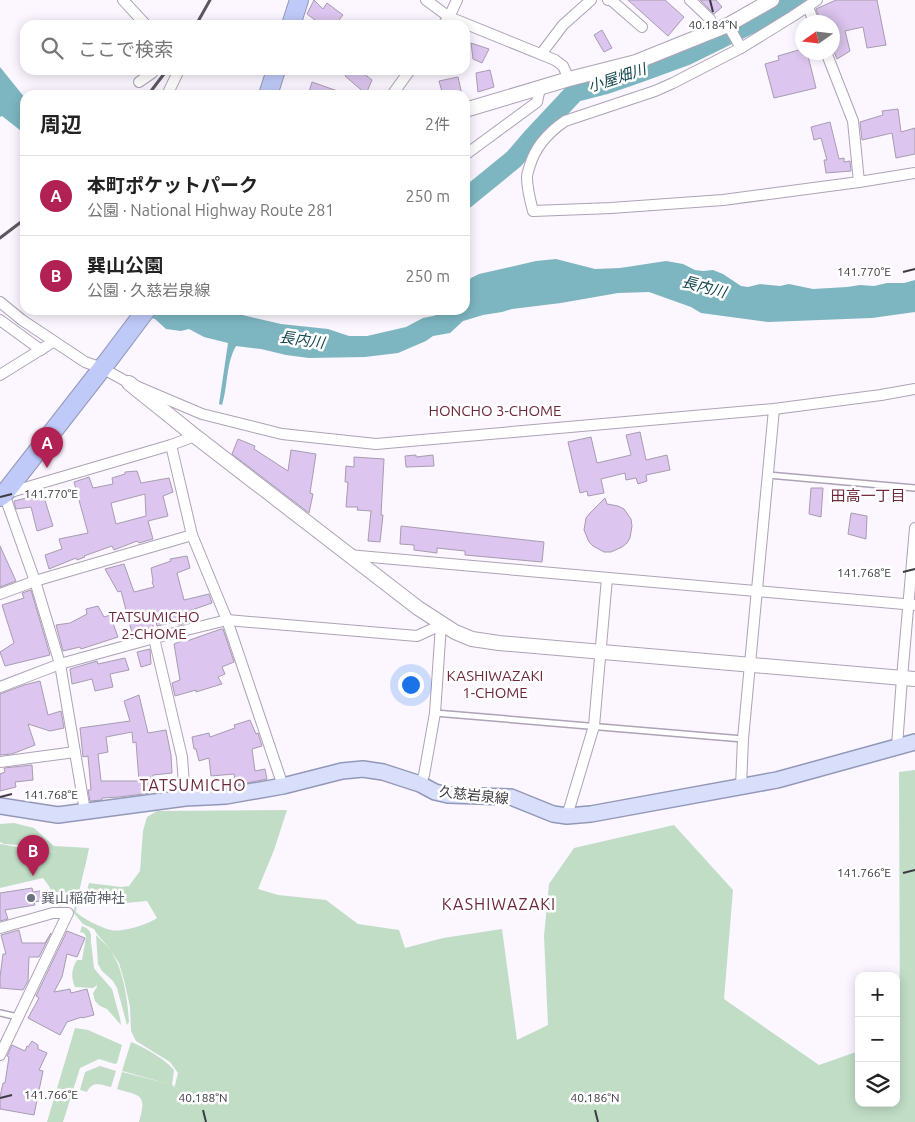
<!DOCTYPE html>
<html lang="ja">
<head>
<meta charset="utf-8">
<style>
  :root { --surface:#fff; --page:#f6f6f6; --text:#222; --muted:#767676; --line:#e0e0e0; --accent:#b12154 }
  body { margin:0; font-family:Ubuntu,"Noto Sans JP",sans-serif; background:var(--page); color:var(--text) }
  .controls { position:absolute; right:15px; bottom:15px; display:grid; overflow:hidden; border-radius:10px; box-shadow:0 2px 12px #0003 }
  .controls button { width:45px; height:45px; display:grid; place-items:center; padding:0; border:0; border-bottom:1px solid var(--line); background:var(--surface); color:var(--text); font:25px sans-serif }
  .compass { position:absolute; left:795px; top:15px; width:45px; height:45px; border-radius:50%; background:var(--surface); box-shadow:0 2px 12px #0003; rotate:256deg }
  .you { position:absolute; left:410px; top:684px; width:18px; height:18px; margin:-12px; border:4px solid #fff; border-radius:50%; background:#1a73e8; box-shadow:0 0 0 8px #1a73e833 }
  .badge { display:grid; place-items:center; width:32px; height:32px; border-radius:50%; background:var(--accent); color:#fff; font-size:16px; font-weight:700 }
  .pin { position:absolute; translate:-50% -41px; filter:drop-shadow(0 1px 2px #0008) }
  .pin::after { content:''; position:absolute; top:26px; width:18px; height:15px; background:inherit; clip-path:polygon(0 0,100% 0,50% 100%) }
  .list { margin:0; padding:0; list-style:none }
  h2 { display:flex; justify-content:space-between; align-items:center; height:65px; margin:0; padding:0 20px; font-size:21px }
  h2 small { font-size:16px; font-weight:400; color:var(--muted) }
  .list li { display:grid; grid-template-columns:32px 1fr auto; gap:15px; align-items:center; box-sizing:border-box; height:80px; padding:0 20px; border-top:1px solid var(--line) }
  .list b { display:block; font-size:19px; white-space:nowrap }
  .list p { margin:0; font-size:16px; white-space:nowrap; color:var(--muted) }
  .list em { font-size:16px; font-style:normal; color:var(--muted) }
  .icon { flex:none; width:28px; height:28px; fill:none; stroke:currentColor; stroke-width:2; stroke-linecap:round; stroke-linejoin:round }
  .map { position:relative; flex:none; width:915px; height:1122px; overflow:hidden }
  .search { position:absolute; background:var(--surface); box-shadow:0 2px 12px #0003; left:20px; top:20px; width:450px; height:55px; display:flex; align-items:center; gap:12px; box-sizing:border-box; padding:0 18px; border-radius:15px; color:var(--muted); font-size:19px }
  .panel { position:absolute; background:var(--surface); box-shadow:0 2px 12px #0003; left:20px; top:90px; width:450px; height:225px; border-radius:15px }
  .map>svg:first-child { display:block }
  .green { fill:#c1ddc6 }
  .water { fill:#7db6c1 }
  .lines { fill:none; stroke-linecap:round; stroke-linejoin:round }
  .river { stroke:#7db6c1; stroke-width:20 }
  .building { fill:#dcc5ee; stroke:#a79cb0; fill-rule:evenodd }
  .lane-casing { stroke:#aea2b6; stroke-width:8 }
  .street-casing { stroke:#aea2b6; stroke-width:12 }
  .secondary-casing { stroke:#aea2b6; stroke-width:16 }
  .primary-casing { stroke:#9298b8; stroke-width:18 }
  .highway-casing { stroke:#9298b8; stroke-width:20 }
  .lane { stroke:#fff; stroke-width:5 }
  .street { stroke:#fff; stroke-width:10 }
  .secondary { stroke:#fff; stroke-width:14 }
  .primary { stroke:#d9dffb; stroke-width:15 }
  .highway { stroke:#bfcaf8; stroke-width:18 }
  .rail { stroke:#5c5860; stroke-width:3 }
  .ticks { fill:none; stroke:#3e3a42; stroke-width:2 }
  .worship-dot { fill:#6b7280; stroke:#fff; stroke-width:2 }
  .labels { text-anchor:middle; stroke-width:5; stroke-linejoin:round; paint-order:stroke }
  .street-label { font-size:14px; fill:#3e3a42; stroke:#fff }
  .worship-label { font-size:14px; fill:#5b616d; stroke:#fff; text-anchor:start }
  .water-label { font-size:15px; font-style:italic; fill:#12464f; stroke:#fff }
  .neighbourhood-label { font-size:15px; fill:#6d283b; stroke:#fff }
  .quarter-label { font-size:16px; letter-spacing:1px; fill:#6d283b; stroke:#fff }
  .ticks-label { font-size:12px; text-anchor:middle; fill:#3e3a42; stroke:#fff; stroke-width:5; stroke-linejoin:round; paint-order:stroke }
</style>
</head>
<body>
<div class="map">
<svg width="915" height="1122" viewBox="0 0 915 1122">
  <rect width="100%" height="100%" fill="#fbf6ff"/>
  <g class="green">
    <path d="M 915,770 L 915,1122 L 139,1122 C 147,1094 141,1096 117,1089 L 122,1072 L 169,1084 L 122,1071 L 131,1042 C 144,1047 165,1059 174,1070 L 172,1085 L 174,1086 L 174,1089 L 178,1073 L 170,1062 L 136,1041 L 131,1031 L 130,1007 L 124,980 L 119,963 L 110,950 C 113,955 117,961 119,967 C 125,984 128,1004 129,1022 L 127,1025 L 117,988 L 113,981 L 102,971 L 98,964 L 96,935 L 110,949 L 97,934 L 94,929 L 83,924 L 73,912 L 75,906 L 73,902 L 58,907 L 49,886 L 43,878 L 0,888 L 0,844 L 17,847 L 31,844 L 61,855 L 31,843 L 18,845 L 4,844 L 0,842 L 0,824 L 14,823 L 34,828 L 54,846 L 89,848 C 85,870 78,890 76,912 C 83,919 102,928 111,930 C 121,933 149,924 157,918 L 147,901 L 125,903 L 101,901 L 85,897 L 89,883 L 121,887 L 129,886 L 140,871 L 143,831 L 147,817 L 157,811 L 287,810 L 274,850 L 258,889 L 278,895 L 326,900 L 358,924 L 399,930 L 405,948 L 443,938 L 502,929 L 517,1040 L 548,1025 L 544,936 L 549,884 L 574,848 L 674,825 L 733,890 L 724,999 L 819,1065 L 859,1051 L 859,1103 L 896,1103 L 896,1038 L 900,1037 L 899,772 Z"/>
    <path d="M 82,926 C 94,931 91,936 90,948 L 91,941 L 94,968 L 97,972 L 112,989 L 120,1018 L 121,1025 L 107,1009 L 100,1006 L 95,1001 L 93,993 L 97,987 L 96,984 L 96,986 L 93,988 L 75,987 C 71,977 71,970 77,960 L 82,960 L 86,937 L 84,933 L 80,932 Z"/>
    <polygon points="75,1028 88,1030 122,1045 117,1063 115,1064 99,1059 80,1068 63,1122 47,1122"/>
    <path d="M 100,1066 L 116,1071 L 111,1087 C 102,1085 92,1080 87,1092 L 80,1090 L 85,1072 Z"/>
  </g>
  <g class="water">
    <polygon points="0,67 25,98 25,134 2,116 0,117"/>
    <path d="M 556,259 L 595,269 L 620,268 L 666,261 L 683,264 L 695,270 L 703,271 L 713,270 L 723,274 L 741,286 L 748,287 L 760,284 L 780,286 L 789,284 L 813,289 L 847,287 L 860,285 L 874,286 L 887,283 L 904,283 L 915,280 L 915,312 L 872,318 L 768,322 L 701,313 L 691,307 L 649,292 L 618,293 L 561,303 L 512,309 L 502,312 L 483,315 L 463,321 L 450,333 L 433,336 L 426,341 L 398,353 L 365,357 L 309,358 L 286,355 L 261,349 L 236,346 C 226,363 228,386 222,405 L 219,404 L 228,343 L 204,337 L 189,329 L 181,331 L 166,329 L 155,319 L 135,313 L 131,310 L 227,310 L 234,313 L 281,324 L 328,329 L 349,336 L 367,336 L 406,327 L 423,318 L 433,316 L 446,312 L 448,310 L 465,310 L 465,285 L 471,278 L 479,274 L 536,261 Z"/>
  </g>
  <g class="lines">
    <polyline class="river" points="465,199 514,159 532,138 575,92 606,84 638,73 687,55 799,0"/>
  </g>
  <g class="building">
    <polygon points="314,0 323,9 327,3 343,15 335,25 322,25 307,14"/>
    <polygon points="628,0 665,0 684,17 668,36"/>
    <polygon points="700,0 716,0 722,7 714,14"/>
    <polygon points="836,0 877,0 886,45 867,48 863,27 845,31 850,51 837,59 832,47 832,22 821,22 816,9"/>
    <polygon points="602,30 612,48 604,52 594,35"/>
    <polygon points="471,43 489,49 482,63 473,59"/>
    <polygon points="802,49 802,52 807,52 816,88 774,98 765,64 779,60 778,56"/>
    <polygon points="349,70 359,70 372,80 366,94 345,76"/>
    <polygon points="490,70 494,87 478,92 476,73"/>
    <polygon points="458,77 462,95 443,95 439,81"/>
    <polygon points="312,82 346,94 345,95 308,95"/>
    <polygon points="898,109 901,132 915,128 915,154 896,158 892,133 862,140 860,122 883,115 882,111"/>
    <polygon points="830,122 839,159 844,158 844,162 850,161 851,171 826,173 824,160 827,160 821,138 814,140 811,127"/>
    <polygon points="640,432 646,460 667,455 670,470 646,475 647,481 638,484 636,478 626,480 625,473 601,479 604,493 588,496 587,491 580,493 568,442 591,437 597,463 631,455 626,435"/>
    <polygon points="238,439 255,446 254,449 288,471 291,450 316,454 310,493 313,494 309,513 232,454"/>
    <polygon points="416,455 416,457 433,455 434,466 406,467 405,456"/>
    <polygon points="354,457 384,459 381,515 383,515 380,542 368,541 371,511 357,510 358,507 346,507 348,482 345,482 346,466 354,467"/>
    <path d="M 137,471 L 141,483 L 169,478 L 173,492 L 163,496 L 168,516 L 148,521 L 153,539 L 139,543 L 137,541 L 114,550 L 112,546 L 84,556 L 85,557 L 77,560 L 76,558 L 49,569 L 45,555 L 62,549 L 59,539 L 88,533 L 74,482 L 89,477 L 93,488 L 113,484 L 112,478 L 125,474 L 125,472 ZM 145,494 L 146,516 L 116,524 L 111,503 Z"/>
    <polygon points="811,488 823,488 821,517 809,514"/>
    <polygon points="43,494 53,526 37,531 31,507 16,509 14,501"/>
    <polygon points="605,498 607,504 618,506 624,509 631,519 632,526 630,538 627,543 622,547 611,552 604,552 593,546 589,542 584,530 586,518 590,513"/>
    <polygon points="851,513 867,516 866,539 848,534"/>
    <polygon points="401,526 544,542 542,562 465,555 465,551 437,548 437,553 414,550 414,545 400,544"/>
    <polygon points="0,546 16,581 0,587"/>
    <polygon points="187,556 190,568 177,573 184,600 209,594 212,603 186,612 189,622 179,625 175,622 157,626 155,618 153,618 153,627 132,633 121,591 118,592 105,569 124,564 134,592 154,587 152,582 153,581 151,568 171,561 170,559"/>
    <polygon points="31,590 50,655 5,666 0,652 14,643 2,605 24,598 22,593"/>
    <polygon points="98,606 104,617 110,615 118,637 81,649 80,647 63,651 56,625 70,623 87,614 86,609"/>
    <polygon points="221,629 223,629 234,662 222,667 225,674 218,677 222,684 196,692 196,690 175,696 172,683 180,680 174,644 187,639 187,641"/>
    <polygon points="150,649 151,664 141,667 137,652"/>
    <polygon points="125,658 129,670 110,674 113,687 95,691 92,679 72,684 70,669 97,661 98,664"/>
    <polygon points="40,681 48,715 61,711 64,728 50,731 28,724 35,745 12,754 0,755 0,694 24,685"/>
    <path d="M 139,695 L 148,733 L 166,730 L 171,755 L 172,773 L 153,775 L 151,793 L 119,797 L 102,798 L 102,800 L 90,801 L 88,790 L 91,790 L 88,756 L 83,757 L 80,728 L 130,721 L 124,701 ZM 132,732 L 133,743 L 136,742 L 139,781 L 101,781 L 98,754 L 108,752 L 106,737 Z"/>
    <polygon points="250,720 256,734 258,733 262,746 252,749 255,771 265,769 267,779 236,785 234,774 211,776 209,758 199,761 196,749 194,749 192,737 209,733 210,737 235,728 234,725"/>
    <polygon points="32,765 33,780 15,782 16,787 0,791 0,774 5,772 4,768"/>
    <polygon points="32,888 33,892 40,891 41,901 34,902 35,905 5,910 8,919 0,921 0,893"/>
    <polygon points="19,930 22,943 45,943 51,933 39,957 29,957 28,981 23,990 0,988 0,977 3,954 6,954 1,935"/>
    <polygon points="67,931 85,938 77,957 67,954 62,977 54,992 70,989 71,993 87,989 94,1015 82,1018 82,1017 67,1022 60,1035 28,1018 39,998 36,996"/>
    <polygon points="32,1041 38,1045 38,1049 47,1053 39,1070 43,1071 34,1115 0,1109 0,1097 3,1083 5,1083 9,1057 7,1056 12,1045 25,1051 27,1046 28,1047"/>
  </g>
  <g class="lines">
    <g class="lane-casing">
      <g id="lane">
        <polyline points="768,475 915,488"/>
        <polyline points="435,713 743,739"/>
        <polyline points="0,1013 18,1017"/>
      </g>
    </g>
    <g class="street-casing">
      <g id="street">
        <polyline points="123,0 146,25"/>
        <polyline points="426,0 449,17 555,60 563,66 569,79"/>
        <polyline points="608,0 611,0 642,27"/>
        <polyline points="690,0 710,19"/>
        <path d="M 817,0 L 793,16 L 741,48 L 673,83 L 655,91 L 565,121 C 549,132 536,145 530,165 C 529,169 527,173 527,177 C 527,188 530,200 533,211 L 611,208 L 723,200 L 859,182 L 915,173"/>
        <polyline points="808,7 814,22"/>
        <polyline points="443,25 449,17 457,0"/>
        <polyline points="728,25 741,48"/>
        <polyline points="826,52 853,121 859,182"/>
        <polyline points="541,54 563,25 591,0"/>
        <polyline points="139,82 152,73 154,70"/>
        <polyline points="167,95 179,70"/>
        <polyline points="392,95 410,70"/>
        <polyline points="465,155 537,102 540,88"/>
        <polyline points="0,302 22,320 85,362 102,368 129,383 202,414 282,434 376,444 774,409 881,395 915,389"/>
        <polyline points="0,320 41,350"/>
        <polyline points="0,375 53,342"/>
        <polyline points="171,445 192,535 227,620 283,786"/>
        <polyline points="348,555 915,605"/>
        <polyline points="0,594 35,581 192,535"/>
        <polyline points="154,638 182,757 185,798"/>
        <polyline points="0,687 60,664 154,638 227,620 417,636 441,625"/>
        <polyline points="897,746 902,678 915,528"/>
        <polyline points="0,762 75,752"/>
        <polyline points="420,784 424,775 435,713 441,625"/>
        <polyline points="741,787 743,739 750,664 774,409"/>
        <polyline points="85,811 60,664 35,581 4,494 171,445 195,436"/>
        <polyline points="567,816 594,726 607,578"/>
        <polyline points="0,928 53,913 68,913 0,1055"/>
      </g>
    </g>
    <g class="secondary-casing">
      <g id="secondary">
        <polyline points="465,110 569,79 636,62 728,25 772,0"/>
        <polyline points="129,383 195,436 418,608 455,632 472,639 499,643 915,679"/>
      </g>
    </g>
    <g class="primary-casing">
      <polyline id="primary" points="0,806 58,815 185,798 226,796 283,786 342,771 363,769 383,772 420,784 435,792 448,795 511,797 553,814 567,816 591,814 777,780 915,742"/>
    </g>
    <g class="highway-casing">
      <g id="highway">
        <polyline points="291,25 299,0"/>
        <polyline points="268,95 276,70"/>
        <polyline points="0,497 4,494 110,358 146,310"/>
      </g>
    </g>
    <use href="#lane" class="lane"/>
    <use href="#street" class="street"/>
    <use href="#secondary" class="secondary"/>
    <use href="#primary" class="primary"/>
    <use href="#highway" class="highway"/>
    <g class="rail">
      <polyline points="196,25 210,0"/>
      <polyline points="148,95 167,70"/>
      <polyline points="0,238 25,219"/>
    </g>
  </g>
  <path class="ticks" d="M 710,0 L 713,12M 903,272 L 915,269M 0,497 L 12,494M 903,572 L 915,569M 0,797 L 12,794M 903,873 L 915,870M 0,1098 L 12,1095M 203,1110 L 206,1122M 595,1110 L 598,1122"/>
  <circle class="worship-dot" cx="31" cy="898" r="5"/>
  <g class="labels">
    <g class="street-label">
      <text transform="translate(474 795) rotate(6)" y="5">久慈岩泉線</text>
    </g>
    <g class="worship-label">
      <text x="41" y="903">巽山稲荷神社</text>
    </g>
    <g class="water-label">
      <text transform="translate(617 78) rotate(-18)" y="5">小屋畑川</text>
      <text transform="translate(704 287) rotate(15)" y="5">長内川</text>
      <text transform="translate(302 340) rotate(8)" y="5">長内川</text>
    </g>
    <g class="neighbourhood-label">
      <text x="495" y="416">HONCHO 3-CHOME</text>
      <text x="868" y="501">田高一丁目</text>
      <text x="154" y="622">TATSUMICHO<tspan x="154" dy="17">2-CHOME</tspan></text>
      <text x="495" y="681">KASHIWAZAKI<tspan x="495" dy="17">1-CHOME</tspan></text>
    </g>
    <g class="quarter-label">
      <text x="193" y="791">TATSUMICHO</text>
      <text x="499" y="910">KASHIWAZAKI</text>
    </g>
  </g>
  <g class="ticks-label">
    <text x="713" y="29">40.184°N</text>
    <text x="864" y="276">141.770°E</text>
    <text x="51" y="498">141.770°E</text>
    <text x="864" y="577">141.768°E</text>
    <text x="51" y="799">141.768°E</text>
    <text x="864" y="877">141.766°E</text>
    <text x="51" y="1099">141.766°E</text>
    <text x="203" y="1102">40.188°N</text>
    <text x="595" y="1102">40.186°N</text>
  </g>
</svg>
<div class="controls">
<button>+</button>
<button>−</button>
<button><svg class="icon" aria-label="layers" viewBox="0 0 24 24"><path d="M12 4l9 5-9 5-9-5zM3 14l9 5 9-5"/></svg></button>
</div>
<svg class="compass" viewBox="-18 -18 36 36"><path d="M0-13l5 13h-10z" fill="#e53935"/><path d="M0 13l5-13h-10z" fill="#767676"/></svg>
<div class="you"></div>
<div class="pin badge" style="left:47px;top:468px">A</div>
<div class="pin badge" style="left:33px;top:876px">B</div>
<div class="search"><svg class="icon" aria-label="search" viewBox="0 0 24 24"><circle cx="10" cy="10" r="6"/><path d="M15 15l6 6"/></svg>ここで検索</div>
<section class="panel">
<h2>周辺<small>2件</small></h2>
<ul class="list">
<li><span class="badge">A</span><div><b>本町ポケットパーク</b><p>公園 · National Highway Route 281</p></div><em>250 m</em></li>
<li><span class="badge">B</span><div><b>巽山公園</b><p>公園 · 久慈岩泉線</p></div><em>250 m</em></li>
</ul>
</section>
</div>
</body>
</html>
